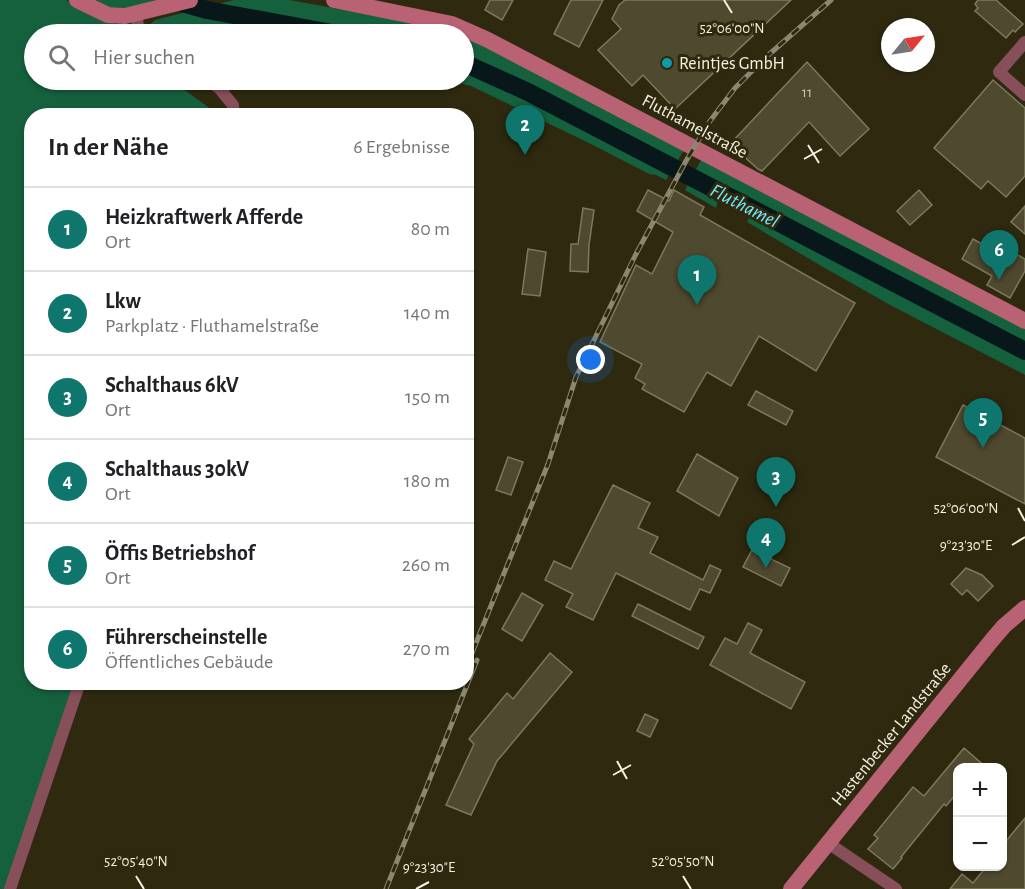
<!DOCTYPE html>
<html lang="de">
<head>
<meta charset="utf-8">
<style>
  :root { --surface:#fff; --page:#f2f2f2; --text:#202124; --muted:#757577; --line:#e0e0e0; --accent:#0f766e }
  body { margin:0; font-family:"Alegreya Sans",sans-serif; background:var(--page); color:var(--text) }
  .controls { position:absolute; right:18px; bottom:18px; display:grid; overflow:hidden; border-radius:12px; box-shadow:0 2px 4px #0004 }
  .controls button { width:54px; height:54px; display:grid; place-items:center; padding:0; border:0; border-bottom:2px solid var(--line); background:var(--surface); color:var(--text); font:30px sans-serif }
  .compass { position:absolute; left:881px; top:18px; width:54px; height:54px; border-radius:50%; background:var(--surface); box-shadow:0 2px 4px #0004; rotate:60deg }
  .you { position:absolute; left:591px; top:360px; width:21px; height:21px; margin:-15px; border:4px solid #fff; border-radius:50%; background:#1a73e8; box-shadow:0 0 0 9px #1a73e833 }
  .badge { display:grid; place-items:center; width:39px; height:39px; border-radius:50%; background:var(--accent); color:#fff; font-size:20px; font-weight:700 }
  .pin { position:absolute; translate:-50% -50px; filter:drop-shadow(0 2px 3px #0008) }
  .pin::after { content:''; position:absolute; top:32px; width:21px; height:18px; background:inherit; clip-path:polygon(0 0,100% 0,50% 100%) }
  .list { margin:0; padding:0; list-style:none }
  h2 { display:flex; justify-content:space-between; align-items:center; height:78px; margin:0; padding:0 24px; font-size:26px }
  h2 small { font-size:20px; font-weight:400; color:var(--muted) }
  .list li { display:grid; grid-template-columns:39px 1fr auto; gap:18px; align-items:center; box-sizing:border-box; height:84px; padding:0 24px; border-top:2px solid var(--line) }
  .list b { display:block; font-size:22px; white-space:nowrap }
  .list p { margin:0; font-size:20px; white-space:nowrap; color:var(--muted) }
  .list em { font-size:20px; font-style:normal; color:var(--muted) }
  .icon { flex:none; width:33px; height:33px; fill:none; stroke:currentColor; stroke-width:2; stroke-linecap:round; stroke-linejoin:round }
  .map { position:relative; flex:none; width:1025px; height:889px; overflow:hidden }
  .search { position:absolute; background:var(--surface); box-shadow:0 2px 4px #0004; left:24px; top:24px; width:450px; height:66px; display:flex; align-items:center; gap:15px; box-sizing:border-box; padding:0 21px; border-radius:33px; color:var(--muted); font-size:22px }
  .panel { position:absolute; background:var(--surface); box-shadow:0 2px 4px #0004; left:24px; top:108px; width:450px; height:582px; border-radius:24px }
  .map>svg:first-child { display:block }
  .green { fill:#15603d }
  .lines { fill:none; stroke-linecap:round; stroke-linejoin:round }
  .river { stroke:#08181a; stroke-width:18 }
  .building { fill:#4f4a2f; stroke:#7e795c; stroke-width:1.5 }
  .minor { stroke:#864f59; stroke-width:12 }
  .secondary { stroke:#b96274; stroke-width:16 }
  .rail-casing { stroke:#8c8772; stroke-width:5 }
  .rail { stroke:#2e290f; stroke-width:3; stroke-dasharray:9; stroke-linecap:butt }
  .ticks { fill:none; stroke:#f4f1e1; stroke-width:2 }
  .culture-dot { fill:#0f9aa8; stroke:#2e290f; stroke-width:2 }
  .labels { text-anchor:middle; stroke-width:6; stroke-linejoin:round; paint-order:stroke }
  .number-label { font-size:15px; fill:#cbc7b4 }
  .poi-label { font-size:18px; fill:#f4f1e1; stroke:#2e290f; text-anchor:start }
  .street-label { font-size:18px; fill:#f4f1e1; stroke:#2e290f }
  .water-label { font-size:20px; font-style:italic; fill:#75ecfd; stroke:#2e290f }
  .ticks-label { font-size:15px; text-anchor:middle; fill:#f4f1e1; stroke:#2e290f; stroke-width:6; stroke-linejoin:round; paint-order:stroke }
</style>
</head>
<body>
<div class="map">
<svg width="1025" height="889" viewBox="0 0 1025 889">
  <rect width="100%" height="100%" fill="#2e290f"/>
  <g class="green">
    <polygon points="0,0 66,0 127,30 133,34 34,34 34,80 171,80 219,115 32,116 32,682 76,683 5,889 0,889"/>
    <polygon points="96,0 157,0 129,8 109,7"/>
    <polygon points="234,0 289,0 433,26 461,34 210,34 168,24 161,25 158,34 153,34 150,31 149,25 155,20"/>
    <polygon points="464,35 684,150 666,180 656,175 649,174 591,144 471,86 448,80 464,80"/>
    <polygon points="701,160 1025,329 1025,375 892,306 823,267 747,222 750,215 731,207 729,200 719,196 716,208 685,190"/>
  </g>
  <g class="lines">
    <g class="river">
      <polyline points="172,0 207,10 337,34"/>
      <polyline points="464,63 528,92 1025,351"/>
    </g>
  </g>
  <g class="building">
    <polygon points="490,0 513,0 502,20 485,10"/>
    <polygon points="571,0 603,0 579,47 554,34"/>
    <polygon points="625,0 791,0 675,109 643,75 632,86 598,50 621,29 612,19 619,5"/>
    <polygon points="978,0 996,0 1023,24 1015,32 1013,30 1006,38 975,11 978,8 975,4"/>
    <polygon points="807,62 869,129 840,156 809,122 762,171 758,169 730,144"/>
    <polygon points="993,80 1025,108 1025,176 1006,197 988,181 981,189 934,148"/>
    <polygon points="648,190 669,201 674,190 704,207 700,215 855,303 816,371 759,336 731,386 707,372 684,412 642,389 645,384 635,378 642,364 600,342 636,265 652,274 673,232 637,211"/>
    <polygon points="919,190 932,205 910,225 897,211"/>
    <polygon points="1025,206 1025,234 1011,222"/>
    <polygon points="583,208 594,210 589,245 588,272 570,271 571,244 578,244"/>
    <polygon points="973,239 1003,256 1007,249 1025,259 1025,271 1010,298 987,285 992,276 962,259"/>
    <polygon points="528,249 546,252 540,296 522,294"/>
    <polygon points="756,391 793,411 786,425 748,405"/>
    <polygon points="963,405 1025,438 1025,504 936,457"/>
    <polygon points="697,454 738,478 719,516 677,491"/>
    <polygon points="508,457 523,462 511,495 496,490"/>
    <polygon points="613,485 650,503 638,528 658,537 650,553 703,580 710,565 721,570 710,593 700,589 690,610 616,573 593,620 566,607 573,594 545,580 554,561 571,569"/>
    <polygon points="752,550 790,568 781,586 743,567"/>
    <polygon points="966,568 982,575 993,586 978,601 967,590 962,595 951,584"/>
    <polygon points="522,593 543,605 522,641 502,629"/>
    <polygon points="638,604 704,637 698,649 632,616"/>
    <polygon points="748,623 762,630 750,653 805,682 791,709 710,665 725,638 737,644"/>
    <polygon points="550,653 572,672 497,761 471,815 446,805 474,744 469,739 507,693 513,699"/>
    <polygon points="645,714 658,720 650,737 637,731"/>
    <polygon points="964,748 987,768 957,768 957,793 946,806 944,804 901,857 902,858 893,869 868,849 878,838 874,835 913,787 924,796"/>
    <polygon points="1025,818 1025,889 950,889 962,874 973,883 986,867 1002,867 1002,846"/>
  </g>
  <g class="lines">
    <g class="minor">
      <polyline points="136,14 138,26 143,34"/>
      <polyline points="1025,42 999,72 1025,95"/>
      <polyline points="207,80 219,88 233,105 234,116"/>
      <polyline points="828,843 896,889"/>
      <polyline points="10,889 80,682"/>
    </g>
    <g class="secondary">
      <polyline points="77,0 108,15 125,16 190,0"/>
      <polyline points="334,0 452,24 486,39 1025,321"/>
      <polyline points="791,889 992,640 1004,626 1025,608"/>
    </g>
    <g class="rail-casing">
      <g id="rail">
        <polyline points="466,668 548,464 576,377 636,254 686,161 710,121 735,88 765,58 831,0"/>
        <polyline points="386,889 477,660"/>
      </g>
    </g>
    <use href="#rail" class="rail"/>
  </g>
  <path class="ticks" d="M 724,0 L 732,13M 808,145 L 819,163M 804,159 L 822,149M 1018,508 L 1025,521M 1012,545 L 1025,537M 617,761 L 627,779M 613,775 L 631,765M 136,876 L 144,889M 683,876 L 691,889M 416,889 L 429,882"/>
  <circle class="culture-dot" cx="667" cy="63" r="6"/>
  <g class="labels">
    <g class="number-label">
      <text x="807" y="97">11</text>
    </g>
    <g class="poi-label">
      <text x="679" y="69">Reintjes GmbH</text>
    </g>
    <g class="street-label">
      <text transform="translate(695 126) rotate(28)" y="6">Fluthamelstraße</text>
      <text transform="translate(891 734) rotate(-51)" y="6">Hastenbecker Landstraße</text>
    </g>
    <g class="water-label">
      <text transform="translate(745 205) rotate(27)" y="7">Fluthamel</text>
    </g>
  </g>
  <g class="ticks-label">
    <text x="732" y="33">52°06'00"N</text>
    <text x="966" y="513">52°06'00"N</text>
    <text x="966" y="550">9°23'30"E</text>
    <text x="136" y="866">52°05'40"N</text>
    <text x="683" y="866">52°05'50"N</text>
    <text x="429" y="872">9°23'30"E</text>
  </g>
</svg>
<div class="controls">
<button>+</button>
<button>−</button>
</div>
<svg class="compass" viewBox="-18 -18 36 36"><path d="M0-13l5 13h-10z" fill="#e53935"/><path d="M0 13l5-13h-10z" fill="#757577"/></svg>
<div class="you"></div>
<div class="pin badge" style="left:697px;top:305px">1</div>
<div class="pin badge" style="left:525px;top:155px">2</div>
<div class="pin badge" style="left:776px;top:507px">3</div>
<div class="pin badge" style="left:766px;top:568px">4</div>
<div class="pin badge" style="left:983px;top:448px">5</div>
<div class="pin badge" style="left:999px;top:280px">6</div>
<div class="search"><svg class="icon" aria-label="search" viewBox="0 0 24 24"><circle cx="10" cy="10" r="6"/><path d="M15 15l6 6"/></svg>Hier suchen</div>
<section class="panel">
<h2>In der Nähe<small>6 Ergebnisse</small></h2>
<ul class="list">
<li><span class="badge">1</span><div><b>Heizkraftwerk Afferde</b><p>Ort</p></div><em>80 m</em></li>
<li><span class="badge">2</span><div><b>Lkw</b><p>Parkplatz · Fluthamelstraße</p></div><em>140 m</em></li>
<li><span class="badge">3</span><div><b>Schalthaus 6kV</b><p>Ort</p></div><em>150 m</em></li>
<li><span class="badge">4</span><div><b>Schalthaus 30kV</b><p>Ort</p></div><em>180 m</em></li>
<li><span class="badge">5</span><div><b>Öffis Betriebshof</b><p>Ort</p></div><em>260 m</em></li>
<li><span class="badge">6</span><div><b>Führerscheinstelle</b><p>Öffentliches Gebäude</p></div><em>270 m</em></li>
</ul>
</section>
</div>
</body>
</html>
